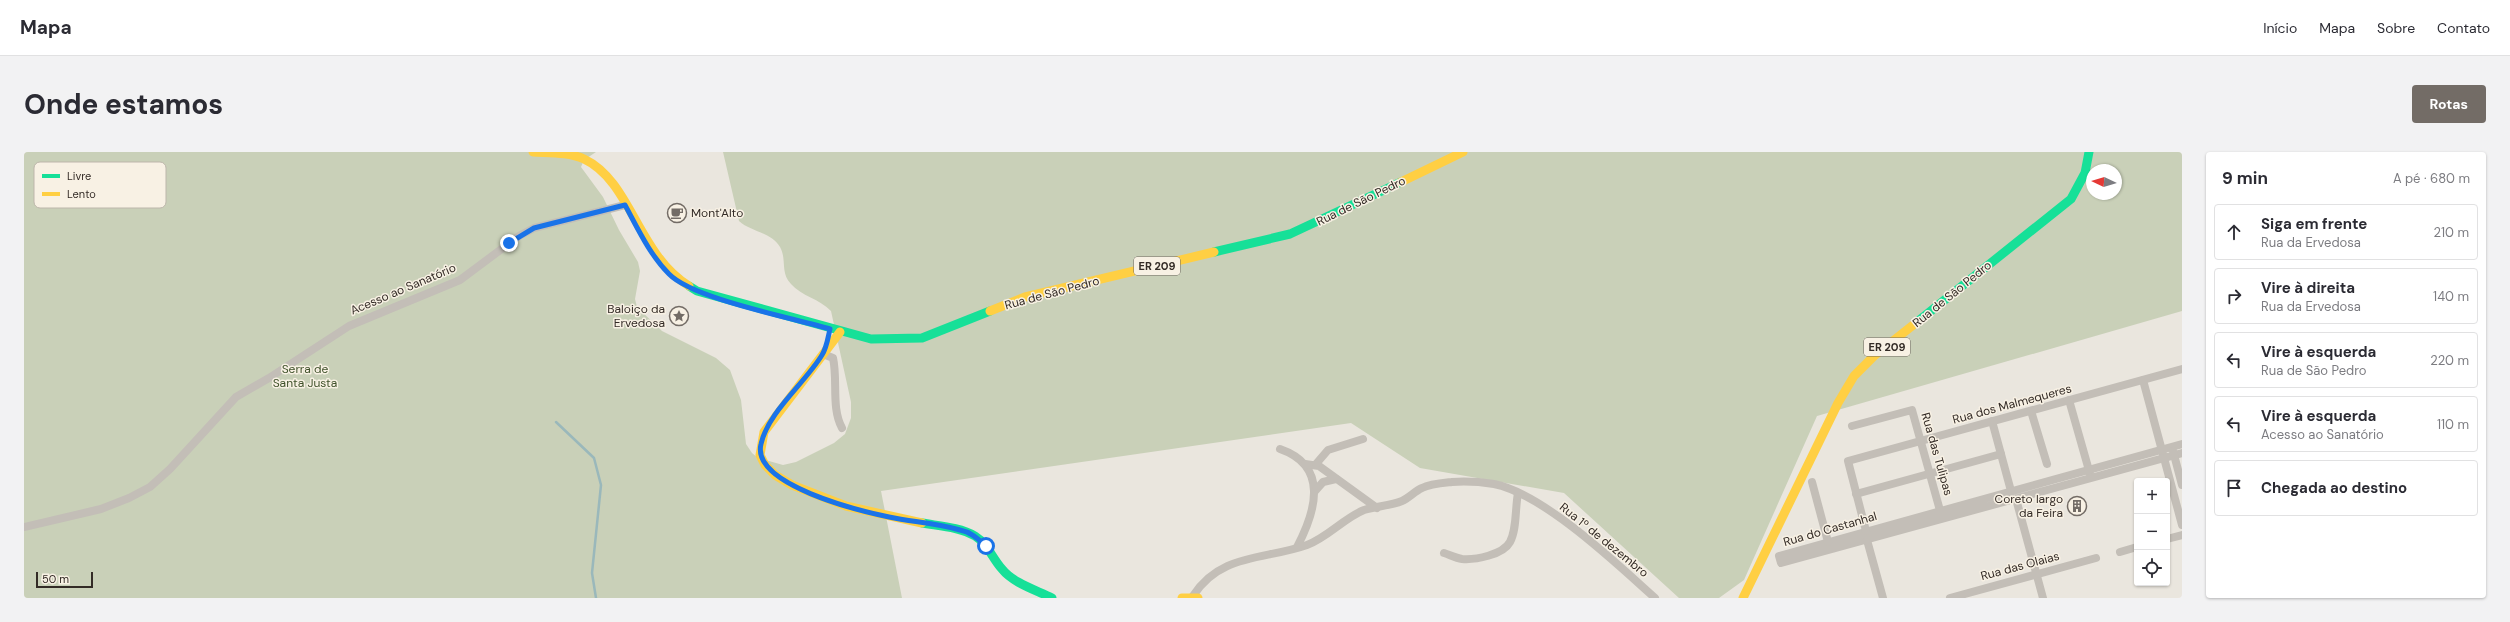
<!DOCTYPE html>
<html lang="pt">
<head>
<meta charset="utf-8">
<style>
  :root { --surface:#fff; --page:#f2f2f3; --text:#2b2b33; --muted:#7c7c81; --line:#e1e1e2; --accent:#736c66 }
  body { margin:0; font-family:"DM Sans",sans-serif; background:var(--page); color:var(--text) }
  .controls { position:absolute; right:12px; bottom:12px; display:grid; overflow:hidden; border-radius:4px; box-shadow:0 1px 3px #0004 }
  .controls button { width:36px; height:36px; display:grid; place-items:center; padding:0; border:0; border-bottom:1px solid var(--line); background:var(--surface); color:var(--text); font:20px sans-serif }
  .compass { position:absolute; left:2062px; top:12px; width:36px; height:36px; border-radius:50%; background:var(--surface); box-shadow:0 1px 3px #0004; rotate:274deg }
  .scale { position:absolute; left:12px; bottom:10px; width:57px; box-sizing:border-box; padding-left:4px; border:2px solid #332b26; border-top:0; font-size:11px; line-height:14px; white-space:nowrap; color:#332b26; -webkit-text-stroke:3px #f8f1e4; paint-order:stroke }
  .stop { position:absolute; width:12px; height:12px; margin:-9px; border:3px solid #1a73e8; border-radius:50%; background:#fff }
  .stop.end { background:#1a73e8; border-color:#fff; box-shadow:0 1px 4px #0008 }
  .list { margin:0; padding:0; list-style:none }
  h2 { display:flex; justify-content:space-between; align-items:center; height:52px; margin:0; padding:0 16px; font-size:17px }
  h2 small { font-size:13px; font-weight:400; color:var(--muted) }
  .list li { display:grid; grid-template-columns:26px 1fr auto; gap:12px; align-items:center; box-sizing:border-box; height:56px; margin:0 8px 8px; padding:0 8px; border:1px solid var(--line); border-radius:4px }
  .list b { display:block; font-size:15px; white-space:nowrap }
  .list p { margin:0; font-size:13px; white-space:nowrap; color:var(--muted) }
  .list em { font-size:13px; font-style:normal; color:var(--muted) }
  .icon { flex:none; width:22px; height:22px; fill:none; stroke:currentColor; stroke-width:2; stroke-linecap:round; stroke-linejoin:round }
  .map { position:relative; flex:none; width:2158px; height:446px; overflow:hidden; border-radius:4px }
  header { display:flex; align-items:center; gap:24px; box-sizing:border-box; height:56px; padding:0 20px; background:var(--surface); border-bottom:1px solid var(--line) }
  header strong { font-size:19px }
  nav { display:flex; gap:22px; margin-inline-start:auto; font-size:14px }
  .intro { display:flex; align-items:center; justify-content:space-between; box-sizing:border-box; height:96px; padding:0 24px }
  h1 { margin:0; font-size:28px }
  .button { padding:10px 18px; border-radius:4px; background:var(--accent); color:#fff; font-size:14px; font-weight:700 }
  main { display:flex; gap:24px; padding:0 24px }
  aside { flex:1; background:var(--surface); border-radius:4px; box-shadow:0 1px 3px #0004 }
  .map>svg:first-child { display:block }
  .green { fill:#c9d0b8; fill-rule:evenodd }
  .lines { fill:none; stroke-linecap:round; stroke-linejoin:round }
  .stream { stroke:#9ab8bb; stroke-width:2.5 }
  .street { stroke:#c3beb7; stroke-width:8 }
  .fast { stroke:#16e098; stroke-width:9 }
  .slow { stroke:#ffcf43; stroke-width:9 }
  .route { stroke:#1a73e8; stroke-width:5 }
  .labels { text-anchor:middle; stroke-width:3; stroke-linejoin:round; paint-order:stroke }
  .shield { fill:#f8f1e4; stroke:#6e665f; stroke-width:1 }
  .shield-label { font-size:11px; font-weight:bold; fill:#332b26 }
  .street-label { font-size:12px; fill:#332b26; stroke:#f8f1e4 }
  .poi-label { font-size:12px; fill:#332b26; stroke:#f8f1e4; text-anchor:end }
  .park-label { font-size:12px; fill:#3f512a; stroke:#f8f1e4 }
  .key { fill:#f8f1e4; stroke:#bdb6ab; stroke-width:1 }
  .key-label { font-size:11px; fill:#332b26 }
</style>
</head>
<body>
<header>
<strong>Mapa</strong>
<nav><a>Início</a><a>Mapa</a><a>Sobre</a><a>Contato</a></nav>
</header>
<div class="intro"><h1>Onde estamos</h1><a class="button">Rotas</a></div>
<main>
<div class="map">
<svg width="2158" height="446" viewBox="0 0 2158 446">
  <rect width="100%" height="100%" fill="#eae6de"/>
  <path class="green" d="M 0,0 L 572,0 L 560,8 L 557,15 L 579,45 L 595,78 L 614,110 L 616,119 L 611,147 L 613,155 L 638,179 L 692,206 L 706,218 L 717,248 L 722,292 L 728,301 L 734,306 L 759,313 L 772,310 L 810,291 L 821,282 L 827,266 L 827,250 L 807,159 C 796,147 777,144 767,132 C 756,121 763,107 756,95 C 747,80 727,80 715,69 L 699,0 L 2158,0 L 2158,159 L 1793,264 L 1720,428 L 1695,446 L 1655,446 L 1540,341 L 1396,316 L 1327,271 L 857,339 L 878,446 L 0,446 ZM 2068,18 L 2092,18 L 2092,42 L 2068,42 Z"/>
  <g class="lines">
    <polyline class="stream" points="532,270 570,306 577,333 568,421 572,446"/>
    <g class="street">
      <path d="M 799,202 L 809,206 C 814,228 807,256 818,276"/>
      <polyline points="2119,228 2158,373"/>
      <polyline points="2045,248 2066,322"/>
      <polyline points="2007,259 2023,312"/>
      <polyline points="1968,269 1987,339"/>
      <polyline points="1828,274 1888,258 1917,362"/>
      <polyline points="2158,292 1755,404 1757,411 2158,301"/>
      <path d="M 1256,297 C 1305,314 1292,359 1273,395"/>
      <polyline points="2149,299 2158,333"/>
      <polyline points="1281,312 1295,314 1353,356"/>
      <polyline points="1292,312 1304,298 1339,287"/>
      <polyline points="1788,330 1804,390"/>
      <polyline points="1291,339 1299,330 1312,327"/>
      <polyline points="1832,342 1977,302"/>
      <polyline points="1992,347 2019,446"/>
      <polyline points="0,375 77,357 105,346 126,335 146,317 212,245 245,226 325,174 436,128 495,84 510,76 601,53"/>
      <polyline points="1842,379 1824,309 2158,217"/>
      <polyline points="2143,387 2158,383"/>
      <polyline points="1843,388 1859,446"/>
      <polyline points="2096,400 2113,395"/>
      <path d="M 1420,401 C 1426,403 1432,406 1438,407 C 1451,408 1479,403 1486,390 C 1493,377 1491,356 1494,341"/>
      <path d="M 1169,444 C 1196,401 1241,408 1283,393 C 1304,385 1320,366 1340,358 C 1352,354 1366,354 1378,349 C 1385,346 1391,339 1398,336 C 1406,332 1419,331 1428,330 C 1441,329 1457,330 1470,332 C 1520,342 1593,412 1631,446"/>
      <polyline points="1926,446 2072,406"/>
    </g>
    <g class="fast">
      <polyline points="1190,100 1266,82 1377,30"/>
      <polyline points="665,134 673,139 847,187 898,186 966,159"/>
      <polyline points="1893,170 2047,47 2061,21 2065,0"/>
      <path d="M 898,371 C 915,374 936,375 951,384 C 964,392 968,406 978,417 C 989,431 1012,438 1028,446"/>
    </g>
    <g class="slow">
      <path d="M 509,0 C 525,1 545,0 560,7 C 607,29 614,103 665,134"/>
      <polyline points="1377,30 1439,0"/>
      <polyline points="966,159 1001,145 1190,100"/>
      <polyline points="816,180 740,280 736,303 741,313 751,323 768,333 822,354 898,371"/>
      <polyline points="1158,446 1174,446"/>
      <polyline points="1719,446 1814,251 1830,224 1850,204 1893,170"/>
    </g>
  </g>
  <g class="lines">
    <path class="route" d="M 485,91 L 510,76 L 601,53 C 614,77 626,103 645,122 C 669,147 770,166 806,177 C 804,185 803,195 798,203 C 781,231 744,260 737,292 C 727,333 836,359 865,365 C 888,370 913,371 936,378 C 947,380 954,387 962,394"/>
  </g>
  <defs>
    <g id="cafe-ring" transform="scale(1)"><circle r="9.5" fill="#f8f1e4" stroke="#736c66" stroke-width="1.5"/><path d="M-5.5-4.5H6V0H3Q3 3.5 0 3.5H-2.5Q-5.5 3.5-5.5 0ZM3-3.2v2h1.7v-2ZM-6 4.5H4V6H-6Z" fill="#736c66"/></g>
    <g id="sight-ring" transform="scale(1)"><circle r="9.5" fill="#f8f1e4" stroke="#736c66" stroke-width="1.5"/><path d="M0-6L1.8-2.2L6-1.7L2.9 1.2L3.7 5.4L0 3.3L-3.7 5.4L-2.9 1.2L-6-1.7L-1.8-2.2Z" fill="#736c66"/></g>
    <g id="building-ring" transform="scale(1)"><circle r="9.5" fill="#f8f1e4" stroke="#736c66" stroke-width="1.5"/><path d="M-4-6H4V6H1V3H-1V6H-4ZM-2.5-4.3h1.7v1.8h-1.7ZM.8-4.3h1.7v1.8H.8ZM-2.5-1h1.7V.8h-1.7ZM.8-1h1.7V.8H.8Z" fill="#736c66"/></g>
  </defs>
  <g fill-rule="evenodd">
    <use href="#cafe-ring" x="653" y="61"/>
    <use href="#sight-ring" x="655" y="164"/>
    <use href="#building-ring" x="2053" y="354"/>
  </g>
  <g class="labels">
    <g class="shield">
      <rect x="1110" y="105" width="46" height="18" rx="3"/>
      <rect x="1840" y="186" width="46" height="18" rx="3"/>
    </g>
    <g class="shield-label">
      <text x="1133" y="118">ER 209</text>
      <text x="1863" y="199">ER 209</text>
    </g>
    <g class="street-label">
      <text transform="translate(1337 49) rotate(-26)" y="4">Rua de São Pedro</text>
      <text transform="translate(379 137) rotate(-23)" y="4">Acesso ao Sanatório</text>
      <text transform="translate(1028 141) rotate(-15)" y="4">Rua de São Pedro</text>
      <text transform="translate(1928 142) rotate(-39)" y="4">Rua de São Pedro</text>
      <text transform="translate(1988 252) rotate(-15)" y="4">Rua dos Malmequeres</text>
      <text transform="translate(1913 302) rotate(74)" y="4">Rua das Tulipas</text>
      <text transform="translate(1806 377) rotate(-16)" y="4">Rua do Castanhal</text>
      <text transform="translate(1580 388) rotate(39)" y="4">Rua 1º de dezembro</text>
      <text transform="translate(1996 414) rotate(-15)" y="4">Rua das Olaias</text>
    </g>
    <g class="poi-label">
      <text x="667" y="65" text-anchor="start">Mont'Alto</text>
      <text x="641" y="161">Baloiço da<tspan x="641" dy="14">Ervedosa</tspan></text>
      <text x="2039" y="351">Coreto largo<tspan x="2039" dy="14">da Feira</tspan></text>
    </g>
    <g class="park-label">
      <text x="281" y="221">Serra de<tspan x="281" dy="14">Santa Justa</tspan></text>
    </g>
  </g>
  <rect x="10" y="10" width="132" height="46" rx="6" class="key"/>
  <rect x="18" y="22" width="18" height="4" fill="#16e098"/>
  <rect x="18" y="40" width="18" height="4" fill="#ffcf43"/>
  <g class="key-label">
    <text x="43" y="28">Livre</text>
    <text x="43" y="46">Lento</text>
  </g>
</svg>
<div class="controls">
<button>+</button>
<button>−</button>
<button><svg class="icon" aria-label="locate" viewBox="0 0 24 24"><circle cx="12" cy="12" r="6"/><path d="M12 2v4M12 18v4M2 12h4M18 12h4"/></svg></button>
</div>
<svg class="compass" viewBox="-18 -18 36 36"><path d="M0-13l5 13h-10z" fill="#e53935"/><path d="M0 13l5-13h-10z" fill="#7c7c81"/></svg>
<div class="scale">50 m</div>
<div class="stop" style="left:962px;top:394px"></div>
<div class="stop end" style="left:485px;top:91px"></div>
</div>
<aside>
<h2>9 min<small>A pé · 680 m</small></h2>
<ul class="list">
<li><svg class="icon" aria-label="ahead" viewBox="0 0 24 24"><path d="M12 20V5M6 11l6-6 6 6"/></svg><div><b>Siga em frente</b><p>Rua da Ervedosa</p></div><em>210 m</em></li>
<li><svg class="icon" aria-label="right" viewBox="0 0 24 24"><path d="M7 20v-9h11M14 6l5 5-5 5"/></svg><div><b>Vire à direita</b><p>Rua da Ervedosa</p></div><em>140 m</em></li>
<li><svg class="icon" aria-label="left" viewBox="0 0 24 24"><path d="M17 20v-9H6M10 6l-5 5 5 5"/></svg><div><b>Vire à esquerda</b><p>Rua de São Pedro</p></div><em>220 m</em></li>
<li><svg class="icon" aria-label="left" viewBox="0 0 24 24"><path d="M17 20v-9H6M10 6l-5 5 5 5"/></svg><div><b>Vire à esquerda</b><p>Acesso ao Sanatório</p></div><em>110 m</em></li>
<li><svg class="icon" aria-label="arrive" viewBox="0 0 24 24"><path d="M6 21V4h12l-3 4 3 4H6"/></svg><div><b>Chegada ao destino</b></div></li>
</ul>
</aside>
</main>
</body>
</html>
